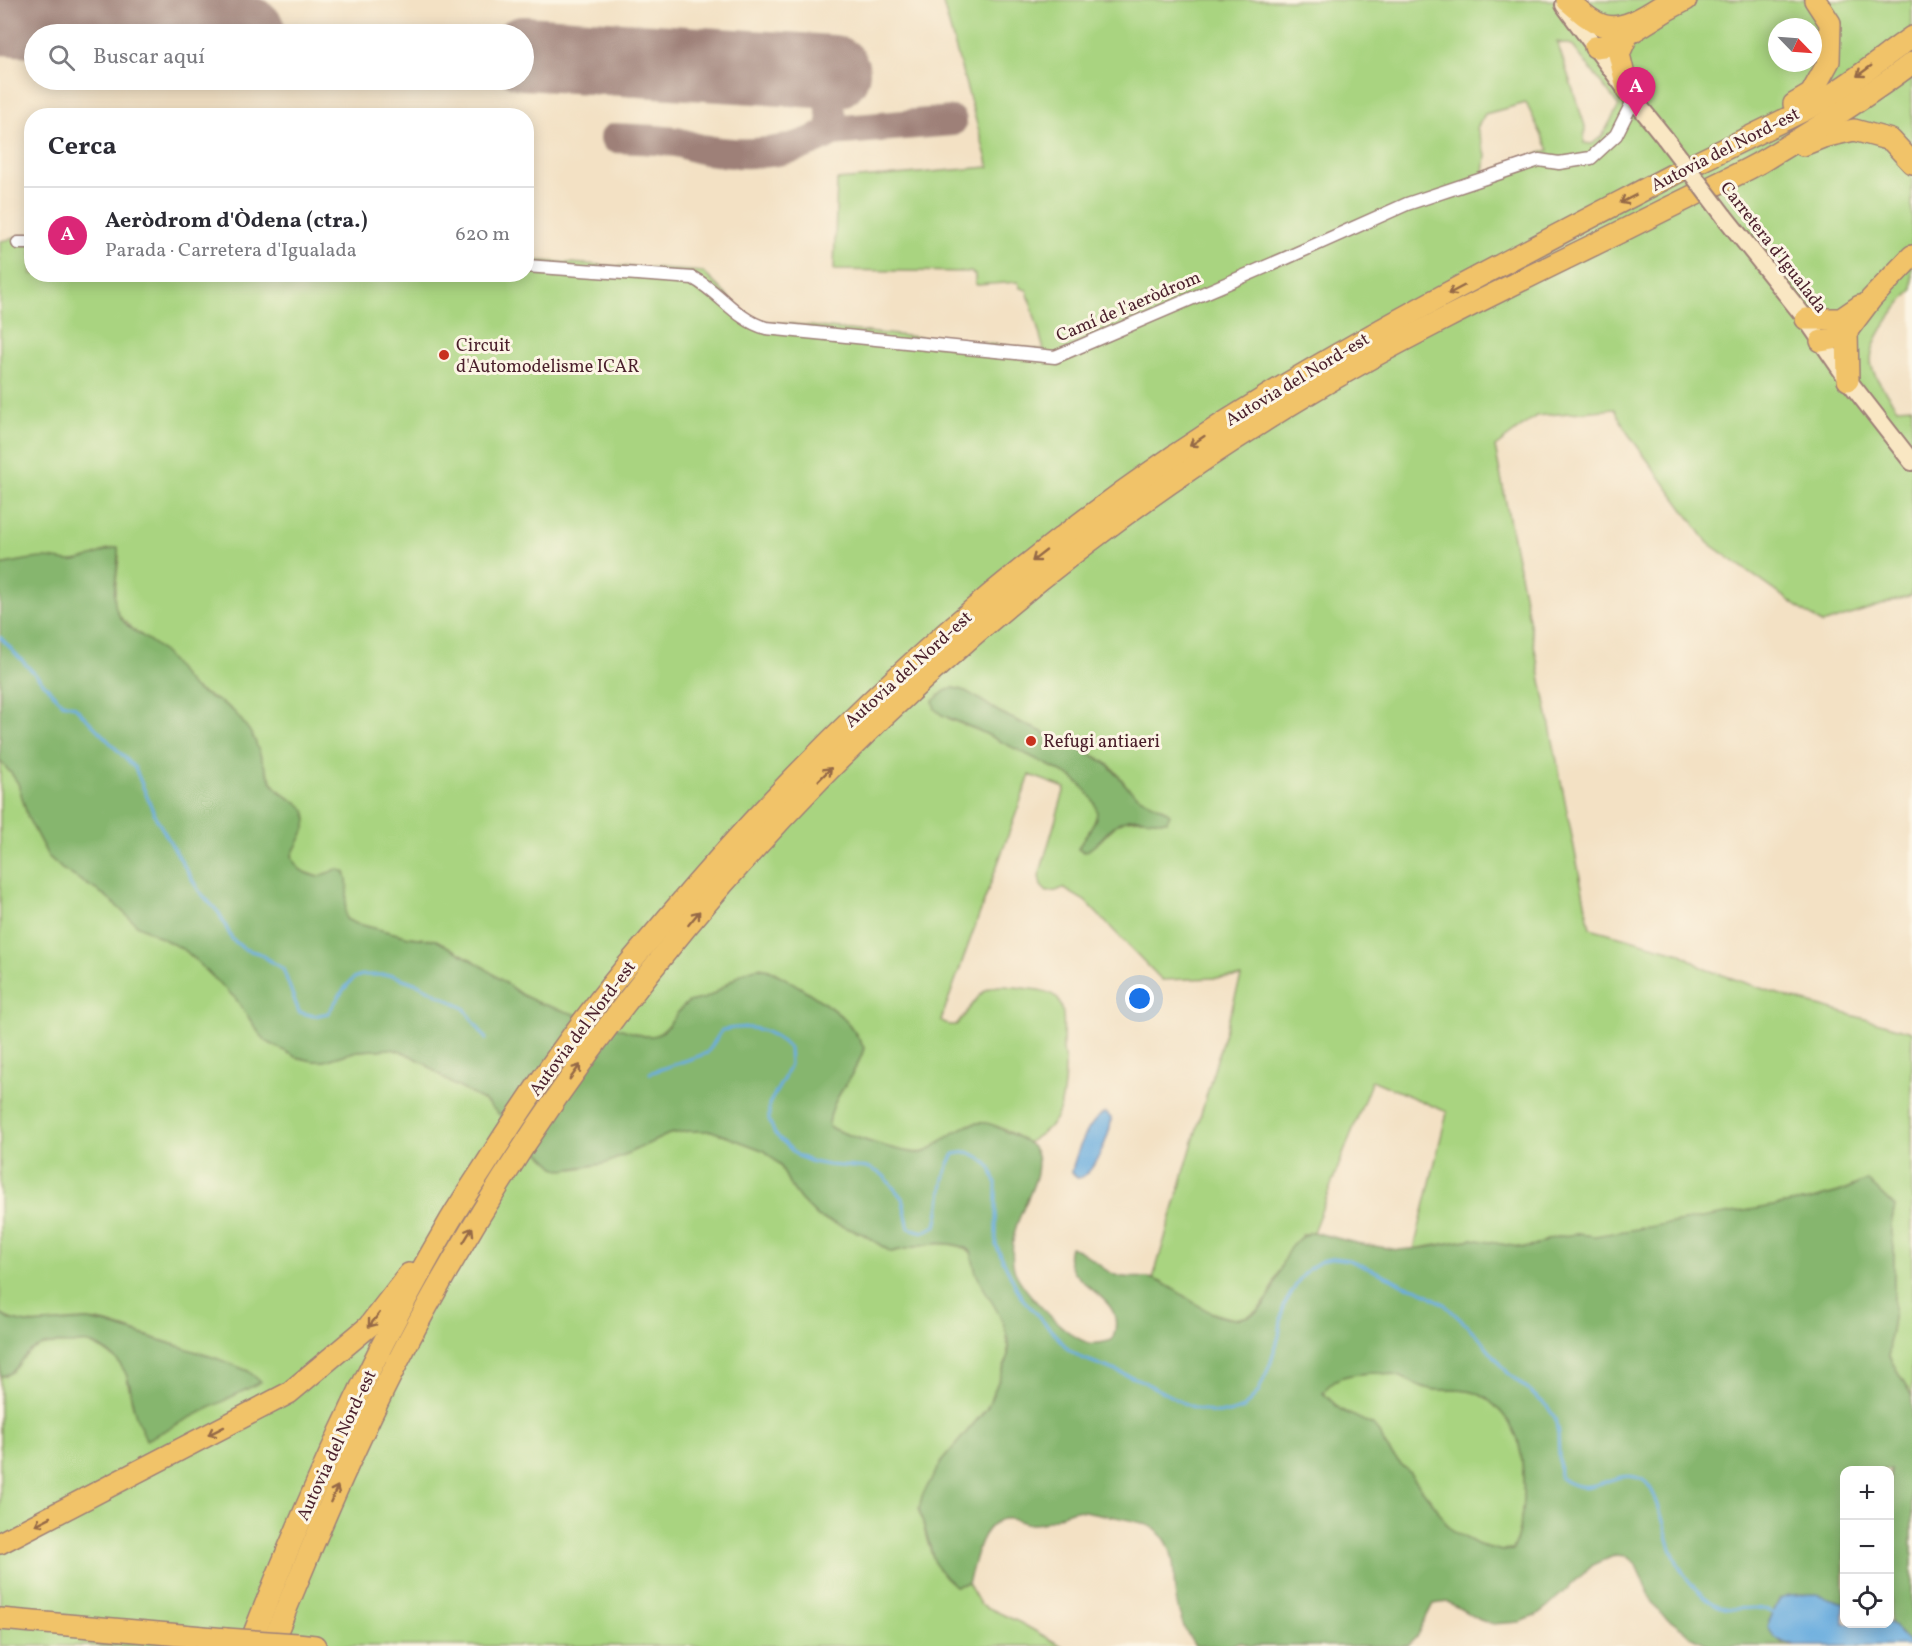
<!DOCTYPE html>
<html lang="es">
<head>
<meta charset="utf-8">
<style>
  :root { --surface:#fff; --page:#f7f7f7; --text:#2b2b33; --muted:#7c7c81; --line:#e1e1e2; --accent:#db2777 }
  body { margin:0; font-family:Vollkorn,serif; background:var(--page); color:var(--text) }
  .controls { position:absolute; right:18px; bottom:18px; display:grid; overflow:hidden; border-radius:12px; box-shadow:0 3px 15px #0003 }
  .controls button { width:54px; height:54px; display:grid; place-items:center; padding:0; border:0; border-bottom:2px solid var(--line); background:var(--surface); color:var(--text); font:30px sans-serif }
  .compass { position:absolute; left:1768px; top:18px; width:54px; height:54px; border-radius:50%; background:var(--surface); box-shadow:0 3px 15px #0003; rotate:115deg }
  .you { position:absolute; left:1140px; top:999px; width:21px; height:21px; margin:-15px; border:4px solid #fff; border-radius:50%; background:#1a73e8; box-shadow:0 0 0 9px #1a73e833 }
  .badge { display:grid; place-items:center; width:39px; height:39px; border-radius:50%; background:var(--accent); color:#fff; font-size:20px; font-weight:700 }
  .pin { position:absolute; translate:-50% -50px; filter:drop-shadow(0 2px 3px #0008) }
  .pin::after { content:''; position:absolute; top:32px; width:21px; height:18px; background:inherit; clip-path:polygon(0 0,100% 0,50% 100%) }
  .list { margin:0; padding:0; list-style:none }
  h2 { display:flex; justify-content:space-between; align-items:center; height:78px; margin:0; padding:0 24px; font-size:26px }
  h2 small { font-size:20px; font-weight:400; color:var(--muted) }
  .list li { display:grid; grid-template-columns:39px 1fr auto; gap:18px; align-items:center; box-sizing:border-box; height:96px; padding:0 24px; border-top:2px solid var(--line) }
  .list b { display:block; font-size:22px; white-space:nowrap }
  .list p { margin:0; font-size:20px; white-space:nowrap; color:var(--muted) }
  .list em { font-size:20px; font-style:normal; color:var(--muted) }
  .icon { flex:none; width:33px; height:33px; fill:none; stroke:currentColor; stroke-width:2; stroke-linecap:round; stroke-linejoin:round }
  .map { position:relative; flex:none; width:1912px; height:1646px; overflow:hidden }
  .search { position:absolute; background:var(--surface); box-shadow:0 3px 15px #0003; left:24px; top:24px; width:510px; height:66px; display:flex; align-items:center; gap:15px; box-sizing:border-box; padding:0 21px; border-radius:33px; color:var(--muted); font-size:22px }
  .panel { position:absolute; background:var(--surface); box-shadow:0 3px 15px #0003; left:24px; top:108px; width:510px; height:174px; border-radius:24px }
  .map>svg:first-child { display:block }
  .green { fill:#a9d480; stroke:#7a7a56; stroke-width:1.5; fill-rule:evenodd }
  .forest { fill:#86b66e; stroke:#686a4c; stroke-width:1.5; fill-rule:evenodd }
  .water { fill:#6baddf; stroke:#5a6685; stroke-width:1.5 }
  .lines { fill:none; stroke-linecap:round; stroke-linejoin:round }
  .stream { stroke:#6baddf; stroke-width:3 }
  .taxiway { stroke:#9e8078; stroke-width:30 }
  .runway { stroke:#9e8078; stroke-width:74 }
  .street-casing { stroke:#9e8078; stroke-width:15 }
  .secondary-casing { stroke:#9e8078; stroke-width:20 }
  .highway-casing { stroke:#9e8078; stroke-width:24 }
  .street { stroke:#fff; stroke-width:12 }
  .secondary { stroke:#f9e7c3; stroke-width:16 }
  .highway { stroke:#f1c369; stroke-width:21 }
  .secondary-bridge-casing { stroke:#9e8078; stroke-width:20; stroke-linecap:butt }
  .highway-bridge-casing { stroke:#9e8078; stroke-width:24; stroke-linecap:butt }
  .secondary-bridge { stroke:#f9e7c3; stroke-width:16 }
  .highway-bridge { stroke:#f1c369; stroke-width:21 }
  .oneway { stroke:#956947 }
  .poi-dot { fill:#c8321e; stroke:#fcf5e5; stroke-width:2 }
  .labels { text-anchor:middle; stroke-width:6; stroke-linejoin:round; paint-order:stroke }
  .street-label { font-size:18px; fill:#4a1f2b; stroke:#fcf5e5 }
  .poi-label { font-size:18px; fill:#4a1f2b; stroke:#fcf5e5; text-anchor:start }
</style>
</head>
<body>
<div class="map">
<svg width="1912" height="1646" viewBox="0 0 1912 1646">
  <rect width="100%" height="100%" fill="#fcf5e5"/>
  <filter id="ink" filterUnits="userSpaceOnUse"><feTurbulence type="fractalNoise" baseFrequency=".0167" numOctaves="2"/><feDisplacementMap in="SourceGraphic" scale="12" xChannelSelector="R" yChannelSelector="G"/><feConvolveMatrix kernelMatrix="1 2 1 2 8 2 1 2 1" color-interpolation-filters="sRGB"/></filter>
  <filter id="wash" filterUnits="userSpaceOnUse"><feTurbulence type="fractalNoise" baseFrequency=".008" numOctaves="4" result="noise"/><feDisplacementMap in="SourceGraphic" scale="24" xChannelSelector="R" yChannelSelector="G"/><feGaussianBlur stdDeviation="1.35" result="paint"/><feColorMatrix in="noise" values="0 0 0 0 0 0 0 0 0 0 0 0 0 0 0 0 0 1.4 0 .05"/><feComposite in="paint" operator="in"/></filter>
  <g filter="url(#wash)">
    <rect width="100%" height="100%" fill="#f3e1c4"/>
    <g class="green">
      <path d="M 942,0 L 1912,0 L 1912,290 C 1897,308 1865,343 1872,367 C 1875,380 1890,397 1897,408 L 1912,407 L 1912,595 L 1822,624 L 1708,543 L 1627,432 L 1615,409 L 1536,416 L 1495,447 L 1590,928 L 1680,953 L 1705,969 L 1790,998 L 1912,1032 L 1912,1396 L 1889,1357 L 1890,1337 L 1894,1311 L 1894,1249 L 1891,1224 L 1895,1207 L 1867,1180 L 1839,1192 L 1809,1200 L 1595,1237 L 1577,1234 L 1549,1239 L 1535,1246 L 1524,1248 L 1472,1239 L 1414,1249 L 1447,1112 L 1372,1080 L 1313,1232 L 1302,1235 L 1277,1275 L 1269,1297 L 1258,1310 L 1248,1316 L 1235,1319 L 1222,1316 L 1202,1309 L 1181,1294 L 1153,1279 L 1241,977 L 1162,980 L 1085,901 L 1063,888 L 1056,891 L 1047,892 L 1041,886 L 1039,876 L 1065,788 L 1030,775 L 941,1020 L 948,1025 L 956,1025 C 967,1015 974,998 986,990 C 998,983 1010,987 1022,988 C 1033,989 1049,990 1057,998 C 1066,1008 1063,1031 1063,1043 C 1062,1049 1064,1055 1065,1061 C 1065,1078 1064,1100 1057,1116 C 1050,1129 1039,1135 1027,1143 C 1013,1133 989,1119 971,1124 C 962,1126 951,1136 943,1141 C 937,1145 931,1151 923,1152 C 909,1156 844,1134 829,1127 C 829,1097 857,1076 864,1048 L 845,1019 L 830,1007 L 771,970 L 761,967 L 741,974 L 707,998 L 689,1002 L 666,1028 L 660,1033 L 652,1037 L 634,1034 L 539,1003 L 522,995 L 479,964 L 436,940 L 409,937 L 354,923 L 346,919 L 344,908 L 318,877 L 301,871 L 294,864 L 292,856 L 296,846 L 289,798 L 275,787 L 257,751 L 255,740 L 236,714 L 227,706 L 192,687 L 161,650 L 134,630 L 121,618 L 116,611 L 114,600 L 119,556 L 107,549 C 95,555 81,563 67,562 C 60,562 54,559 48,559 C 31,558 16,562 0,565 L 0,241 L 31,235 L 32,274 L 526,274 L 527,260 L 703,272 L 749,317 L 759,321 L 1044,350 L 1027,290 L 1020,288 L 1018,282 L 977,285 L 975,283 L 975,275 L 971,272 L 834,270 L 837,180 L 989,167 ZM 1777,27 L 1813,27 L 1813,63 L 1777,63 ZM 1557,42 L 1572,45 L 1619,106 L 1602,136 L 1592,144 L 1584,143 L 1585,126 ZM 1526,103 L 1549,150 L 1484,174 L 1486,155 L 1477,128 L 1485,114 ZM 953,688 C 971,690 985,705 1001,713 C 1035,731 1074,742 1106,763 C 1117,770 1122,782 1131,791 C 1140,799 1152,803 1163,809 L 1143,819 L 1124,820 L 1117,824 L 1099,842 L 1085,852 L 1078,849 C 1082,838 1095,828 1097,816 C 1100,799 1080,782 1068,775 L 980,731 L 949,719 L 938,696 Z"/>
      <path d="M 0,761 L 11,773 L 18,783 L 28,818 L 48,856 L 62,869 L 106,896 L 137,925 L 186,951 L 236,999 L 259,1033 L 296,1057 L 313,1061 L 324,1061 L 357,1051 L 391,1049 L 403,1052 L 421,1061 L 451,1083 L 485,1101 L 555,1167 L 574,1169 L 607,1163 L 669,1134 L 689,1131 L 712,1131 L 765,1151 L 780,1165 L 790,1185 L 801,1200 L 818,1217 L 863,1234 L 891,1252 C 916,1247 948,1236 971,1252 L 976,1273 L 1001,1317 L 1007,1332 L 1008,1358 L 987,1408 L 942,1461 L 920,1509 C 927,1541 929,1563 955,1586 L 968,1583 L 980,1604 L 1019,1622 L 1062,1646 L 0,1646 L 0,1376 L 6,1376 L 26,1355 L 32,1349 L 41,1345 L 87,1342 L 103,1350 L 117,1360 L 126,1373 L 133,1407 L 147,1439 L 181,1422 L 248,1371 C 215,1357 181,1347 148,1336 C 128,1330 106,1320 85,1320 C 57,1320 26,1331 0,1314 Z"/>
      <path d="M 1368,1373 C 1379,1373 1389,1373 1400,1377 C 1410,1380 1419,1387 1430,1389 C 1445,1392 1461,1387 1476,1393 C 1494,1400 1515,1425 1519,1444 C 1526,1475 1525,1521 1513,1550 L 1502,1551 L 1479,1545 L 1456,1533 L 1447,1525 L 1436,1507 L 1408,1471 L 1392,1455 L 1385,1445 L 1380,1434 L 1341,1410 L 1323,1393 C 1334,1375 1349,1375 1368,1373 Z"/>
    </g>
    <g class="forest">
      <path d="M 118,547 C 120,567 110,594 117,611 C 124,629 148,637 161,650 C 173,660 180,675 191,685 C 204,698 225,700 237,715 C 243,722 252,733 255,741 C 261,756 266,774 275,787 C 281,795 290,798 298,803 C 318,817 299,839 292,855 C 295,869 305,874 318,877 L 337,869 L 345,872 C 352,888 343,902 346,919 L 354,923 L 409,937 L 436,940 L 479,964 L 522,995 L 539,1003 L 644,1036 C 671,1039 671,1012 689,1002 C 694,1000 701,1000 706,998 C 724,990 737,971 757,968 C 773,966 830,1006 843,1018 C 852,1026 858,1037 864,1048 C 857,1076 829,1097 829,1127 C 843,1134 907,1155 921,1153 C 928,1152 932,1148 937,1144 C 952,1134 968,1121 986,1123 C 993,1124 1001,1129 1007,1132 C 1016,1136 1029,1141 1034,1149 C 1048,1172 1020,1207 1015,1231 C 1012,1242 1011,1261 1015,1272 C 1024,1292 1068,1339 1090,1343 C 1098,1344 1105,1342 1112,1340 C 1133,1291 1057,1289 1070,1247 C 1089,1252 1096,1266 1113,1274 C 1127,1281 1139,1275 1153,1279 C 1183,1288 1215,1330 1249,1316 C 1286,1300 1270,1244 1313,1232 L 1356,1243 L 1398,1250 L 1423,1248 L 1472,1239 L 1524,1248 L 1535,1246 L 1549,1239 L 1562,1236 L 1577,1234 L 1595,1236 L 1809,1200 L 1839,1192 L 1867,1180 L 1895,1207 L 1891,1224 L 1894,1249 L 1894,1311 L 1890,1337 L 1889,1357 L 1912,1396 L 1912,1645 L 1890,1623 L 1890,1470 L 1844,1470 L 1844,1603 C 1822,1596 1803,1590 1780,1598 L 1767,1626 L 1781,1642 L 1795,1646 L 1710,1646 L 1693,1637 L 1660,1613 L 1653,1603 L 1635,1563 L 1626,1556 L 1616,1555 L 1593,1565 L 1547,1607 L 1535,1616 L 1520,1622 L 1492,1624 L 1480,1620 L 1448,1602 L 1433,1604 L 1416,1637 L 1408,1646 L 1251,1646 L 1240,1642 L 1228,1646 L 1195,1646 C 1184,1631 1177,1610 1175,1591 C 1173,1572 1176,1555 1164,1538 C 1159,1531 1150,1525 1142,1523 C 1135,1521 1078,1509 1074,1510 C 1060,1514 1047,1525 1031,1524 C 1020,1523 1007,1514 996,1522 C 977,1534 975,1563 968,1583 L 955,1586 L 945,1577 L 935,1564 L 919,1509 L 922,1496 L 942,1461 L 987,1408 L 1008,1358 C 1012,1322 990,1304 977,1275 C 974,1268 973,1259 971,1251 C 948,1236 916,1247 891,1252 L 863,1234 L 818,1217 L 801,1200 L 790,1185 L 780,1165 L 765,1151 L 712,1131 L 689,1131 L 669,1134 L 607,1163 L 563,1170 L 555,1167 L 485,1101 L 451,1083 L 421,1061 L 403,1052 L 391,1049 L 357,1051 L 324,1061 L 313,1061 L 296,1057 L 267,1042 L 259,1033 L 236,999 L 186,951 L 137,925 L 106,896 L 62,869 L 48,856 L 28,818 L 18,783 L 11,773 L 0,761 L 0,565 C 15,562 30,558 46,558 C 56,558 64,562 74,561 C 90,559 102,550 118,547 ZM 1368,1373 C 1379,1373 1389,1373 1400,1377 C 1410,1380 1419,1387 1430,1389 C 1445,1392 1461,1387 1476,1393 C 1494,1400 1515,1425 1519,1444 C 1526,1475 1525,1521 1513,1550 L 1502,1551 L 1479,1545 L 1456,1533 L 1447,1525 L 1436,1507 L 1408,1471 L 1392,1455 L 1385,1445 L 1380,1434 L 1373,1425 L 1341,1410 L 1323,1393 C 1334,1375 1349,1375 1368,1373 Z"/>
      <path d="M 953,688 C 971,690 985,705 1001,713 C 1035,731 1073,742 1105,763 C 1117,771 1123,785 1134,793 C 1145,802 1159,805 1170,814 L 1167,821 C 1154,822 1138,815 1125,820 C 1109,825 1101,844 1085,852 L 1078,849 C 1090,825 1109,816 1086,791 C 1080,784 1075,779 1068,775 L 980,731 L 942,715 L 935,709 L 933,701 L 945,691 Z"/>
      <path d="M 0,1314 L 8,1319 L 30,1324 L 88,1320 L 108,1324 L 216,1358 L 248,1371 L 261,1382 L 146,1440 C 142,1429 135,1417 133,1405 C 131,1395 131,1384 126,1374 C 120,1360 103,1346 88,1343 C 83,1341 76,1344 70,1344 C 58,1343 44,1343 34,1349 C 19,1356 19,1375 0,1376 Z"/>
    </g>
    <g class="water">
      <path d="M 1106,1113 L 1111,1118 C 1112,1133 1092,1179 1077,1178 L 1072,1172 C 1075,1156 1089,1117 1106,1113 Z"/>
      <path d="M 1816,1594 L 1844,1603 L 1844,1624 L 1890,1623 L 1912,1646 L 1795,1646 C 1781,1642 1774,1639 1767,1626 L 1780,1598 L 1788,1595 Z"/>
    </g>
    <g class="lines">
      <g class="stream">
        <polyline points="0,637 62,703 74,706 135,768 156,818 199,891 219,913 232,939 244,949 258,953 283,969 299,1012 314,1016 328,1013 344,989 354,978 362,975 392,975 420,985 464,1008 486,1039"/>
        <path d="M 650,1073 L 707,1053 L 722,1030 C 749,1024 770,1028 789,1048 L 790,1064 L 784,1078 L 769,1104 L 769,1120 L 775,1134 L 798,1156 L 813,1162 L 828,1165 L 870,1168 L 883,1175 L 902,1198 L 909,1228 L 923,1232 L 936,1226 C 943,1200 939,1179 954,1154 L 968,1152 L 981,1158 L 991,1168 L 996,1183 L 996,1245 L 1002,1258 L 1021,1297 L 1069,1350 L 1082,1358 L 1140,1380 L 1183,1403 L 1196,1408 L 1214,1413 L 1229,1413 L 1244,1408 L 1258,1392 L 1270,1365 L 1279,1336 L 1283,1307 L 1299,1280 L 1309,1269 L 1321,1261 L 1335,1258 L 1349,1260 L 1391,1278 L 1403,1285 L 1418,1289 L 1444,1304 L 1477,1335 L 1508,1373 L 1547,1406 L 1555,1418 L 1558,1433 L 1560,1478 C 1570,1484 1579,1488 1590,1486 C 1608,1483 1625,1470 1643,1480 C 1658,1489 1665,1534 1672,1551 C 1680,1571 1693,1589 1710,1601 C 1727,1613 1737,1608 1754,1608 C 1761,1608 1770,1611 1776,1614"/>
      </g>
      <g class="taxiway">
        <path d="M 816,71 C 824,90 834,110 832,131 L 952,121"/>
        <path d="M 615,138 C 635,139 656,139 676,142 C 686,144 696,149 707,150 C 749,157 795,154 832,131"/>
      </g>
      <g class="runway">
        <polyline points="0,18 249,34"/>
        <polyline points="524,53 833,72"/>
      </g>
    </g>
  </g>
  <g filter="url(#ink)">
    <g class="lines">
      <g class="street-casing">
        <g id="street">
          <polyline points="18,243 32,243"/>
          <path d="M 526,266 L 693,278 C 720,292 736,320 766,328 L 1055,357 L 1284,259 L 1407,204 L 1539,160 L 1559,163 L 1591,158 L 1616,135 L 1634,99"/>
        </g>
      </g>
      <g class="secondary-casing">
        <g id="secondary">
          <polyline points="1564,5 1628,92 1665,138"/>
          <polyline points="1724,216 1806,319 1848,380 1912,462"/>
        </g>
      </g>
      <g class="highway-casing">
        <g id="highway">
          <path d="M 1567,0 C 1578,9 1588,20 1602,25 C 1625,33 1652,11 1671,0"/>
          <polyline points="1627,36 1619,54 1628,92"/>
          <polyline points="1595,47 1611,45 1667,10 1686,0"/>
          <polyline points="1794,104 1811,94 1829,61 1830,23 1815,0"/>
          <polyline points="1803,145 1823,137 1854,130 1891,140 1912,163"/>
          <polyline points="1806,319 1841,319 1860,306"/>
          <polyline points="1847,331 1848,380"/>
          <polyline points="1821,341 1833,339 1847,331 1871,299 1912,256"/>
          <polyline points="0,1543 289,1393 368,1327 409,1274"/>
          <polyline points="0,1619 226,1639"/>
          <polyline points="297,1644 315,1646"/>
          <path d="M 249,1646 C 306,1501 369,1359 448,1224 C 462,1200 478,1177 493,1153 C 525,1103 558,1053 595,1006 C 619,974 646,944 671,914 C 843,710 1046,529 1275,391 C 1405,313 1540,244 1674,174 C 1710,156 1746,139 1782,121 C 1796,114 1811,108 1824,99 C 1855,81 1883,57 1912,37"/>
          <path d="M 271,1646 C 321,1522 374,1399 440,1283 C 647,918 952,605 1313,391 C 1411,333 1514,284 1616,234 C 1648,218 1680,202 1711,187 C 1729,178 1748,170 1764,160 C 1814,130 1866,98 1912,63"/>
        </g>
      </g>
      <use href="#street" class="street"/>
      <use href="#secondary" class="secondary"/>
      <use href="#highway" class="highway"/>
      <g class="secondary-bridge-casing">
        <polyline id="secondary-bridge" points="1665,138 1724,216"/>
      </g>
      <g class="highway-bridge-casing">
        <polyline id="highway-bridge" points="226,1639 297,1644"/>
      </g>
      <use href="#secondary-bridge" class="secondary-bridge"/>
      <use href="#highway-bridge" class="highway-bridge"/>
    </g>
    <defs><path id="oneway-shaft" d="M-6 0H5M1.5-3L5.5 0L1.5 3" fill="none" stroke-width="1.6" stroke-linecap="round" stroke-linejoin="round" transform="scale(1.5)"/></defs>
    <g class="oneway">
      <use href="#oneway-shaft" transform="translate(1864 71) rotate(144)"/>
      <use href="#oneway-shaft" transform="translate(1628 199) rotate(152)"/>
      <use href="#oneway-shaft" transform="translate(1456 290) rotate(152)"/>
      <use href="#oneway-shaft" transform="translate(1197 441) rotate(146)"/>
      <use href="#oneway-shaft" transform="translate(1039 556) rotate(142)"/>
      <use href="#oneway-shaft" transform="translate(825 774) rotate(-45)"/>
      <use href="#oneway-shaft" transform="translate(694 918) rotate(-51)"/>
      <use href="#oneway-shaft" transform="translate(575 1072) rotate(-54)"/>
      <use href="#oneway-shaft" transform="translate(468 1235) rotate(-59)"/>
      <use href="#oneway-shaft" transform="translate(374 1320) rotate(128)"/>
      <use href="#oneway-shaft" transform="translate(216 1431) rotate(153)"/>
      <use href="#oneway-shaft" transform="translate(334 1494) rotate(-66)"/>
      <use href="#oneway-shaft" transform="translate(43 1521) rotate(153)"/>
    </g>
  </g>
  <g class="poi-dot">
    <circle cx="444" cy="355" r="6"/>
    <circle cx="1031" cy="741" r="6"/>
  </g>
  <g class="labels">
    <g class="street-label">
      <text transform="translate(1725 149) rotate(-27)" y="6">Autovia del Nord-est</text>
      <text transform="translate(1774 247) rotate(52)" y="6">Carretera d'Igualada</text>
      <text transform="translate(1128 306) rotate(-23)" y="6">Camí de l'aeròdrom</text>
      <text transform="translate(1297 379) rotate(-31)" y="6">Autovia del Nord-est</text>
      <text transform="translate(908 669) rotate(-42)" y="6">Autovia del Nord-est</text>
      <text transform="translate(582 1028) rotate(-53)" y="6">Autovia del Nord-est</text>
      <text transform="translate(336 1445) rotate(-65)" y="6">Autovia del Nord-est</text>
    </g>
    <g class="poi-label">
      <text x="456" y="351">Circuit<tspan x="456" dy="21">d'Automodelisme ICAR</tspan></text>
      <text x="1043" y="747">Refugi antiaeri</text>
    </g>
  </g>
</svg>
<div class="controls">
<button>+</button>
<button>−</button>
<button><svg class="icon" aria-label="locate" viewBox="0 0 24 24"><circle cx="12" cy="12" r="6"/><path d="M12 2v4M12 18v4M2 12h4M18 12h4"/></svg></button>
</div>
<svg class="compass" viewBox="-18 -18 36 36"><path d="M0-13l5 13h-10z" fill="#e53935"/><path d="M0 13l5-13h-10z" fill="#7c7c81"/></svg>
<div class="you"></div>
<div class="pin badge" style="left:1636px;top:117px">A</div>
<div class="search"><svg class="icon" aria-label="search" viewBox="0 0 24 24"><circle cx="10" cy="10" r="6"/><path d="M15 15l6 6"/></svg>Buscar aquí</div>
<section class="panel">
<h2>Cerca<small></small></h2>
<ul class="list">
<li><span class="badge">A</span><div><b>Aeròdrom d'Òdena (ctra.)</b><p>Parada · Carretera d'Igualada</p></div><em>620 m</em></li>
</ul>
</section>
</div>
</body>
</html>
